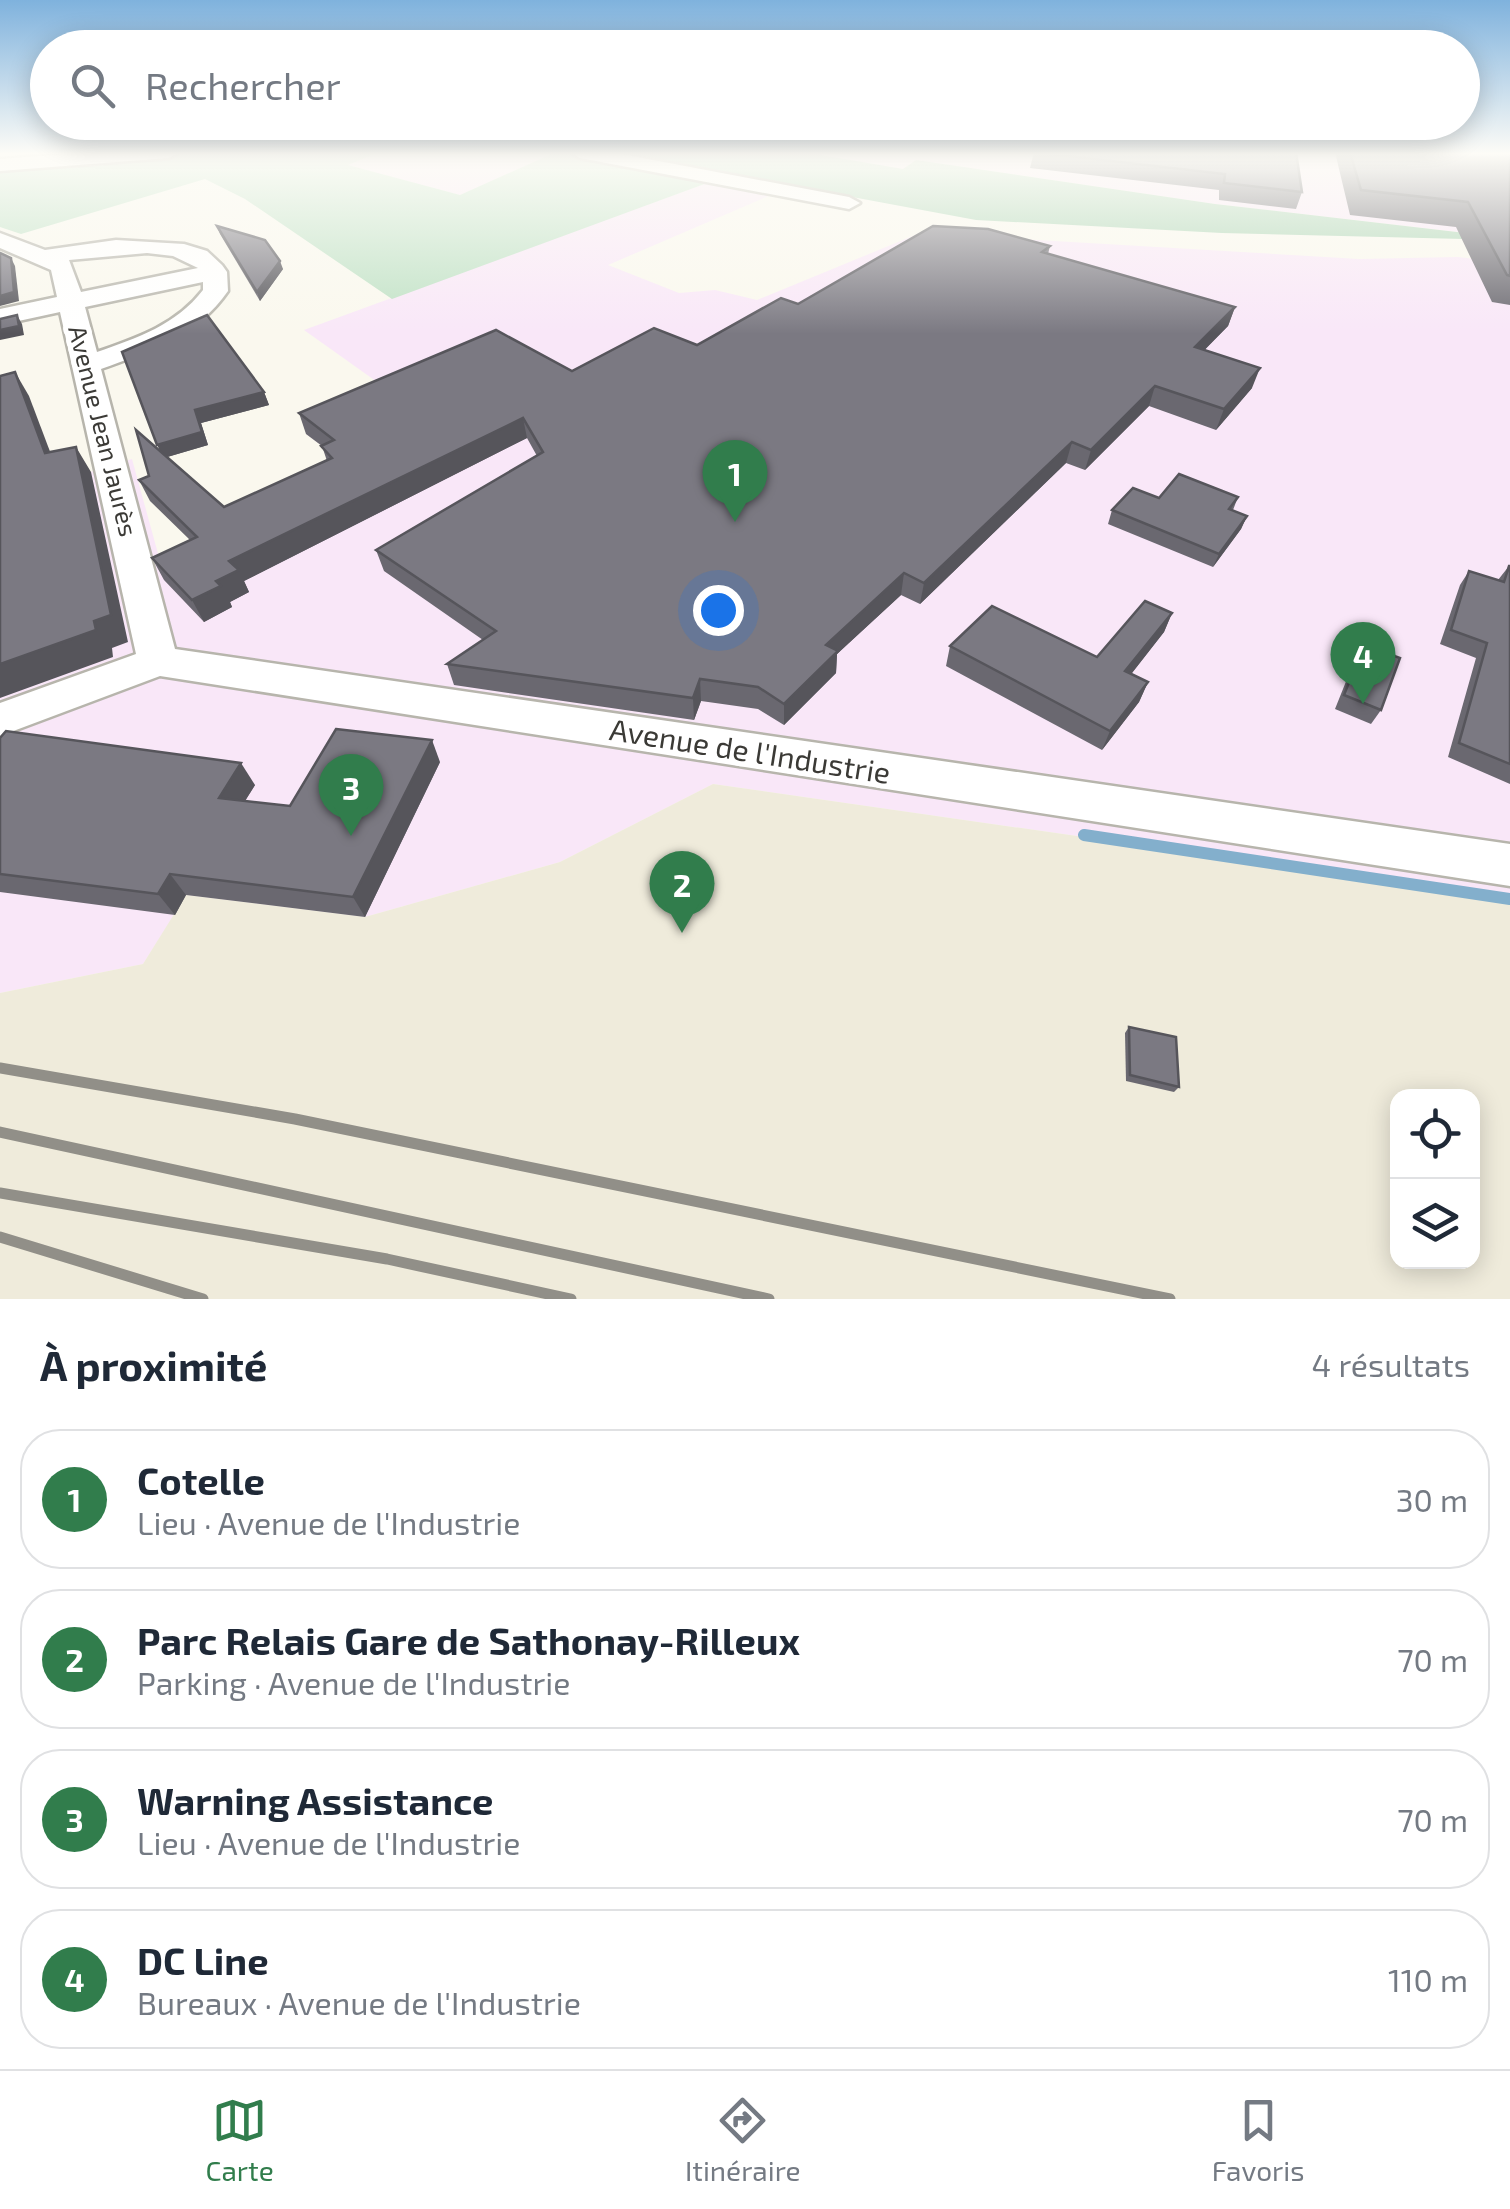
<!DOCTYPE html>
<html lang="fr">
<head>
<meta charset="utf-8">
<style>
  :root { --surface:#fff; --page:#f6f6f7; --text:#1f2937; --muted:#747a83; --line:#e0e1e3; --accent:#317d4c }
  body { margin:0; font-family:"Exo 2",sans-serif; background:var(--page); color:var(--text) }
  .controls { position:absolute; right:30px; bottom:30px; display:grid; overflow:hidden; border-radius:20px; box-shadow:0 5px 25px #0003 }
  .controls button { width:90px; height:90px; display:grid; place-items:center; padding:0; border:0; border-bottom:2px solid var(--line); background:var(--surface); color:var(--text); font:50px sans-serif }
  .you { position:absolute; left:718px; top:610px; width:35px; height:35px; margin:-25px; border:8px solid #fff; border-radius:50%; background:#1a73e8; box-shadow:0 0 0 15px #1a73e833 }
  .badge { display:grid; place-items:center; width:65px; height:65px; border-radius:50%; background:var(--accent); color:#fff; font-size:32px; font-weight:700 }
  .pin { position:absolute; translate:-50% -82px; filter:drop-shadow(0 2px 5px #0008) }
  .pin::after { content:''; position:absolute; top:52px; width:35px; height:30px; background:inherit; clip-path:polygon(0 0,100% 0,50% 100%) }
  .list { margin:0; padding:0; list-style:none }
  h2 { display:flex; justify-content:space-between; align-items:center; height:130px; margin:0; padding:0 40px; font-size:42px }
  h2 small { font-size:32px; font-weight:400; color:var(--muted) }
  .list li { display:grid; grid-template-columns:65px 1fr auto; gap:30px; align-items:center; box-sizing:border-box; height:140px; margin:0 20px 20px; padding:0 20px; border:2px solid var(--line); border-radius:40px }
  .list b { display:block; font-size:38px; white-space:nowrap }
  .list p { margin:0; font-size:32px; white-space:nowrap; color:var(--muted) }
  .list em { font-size:32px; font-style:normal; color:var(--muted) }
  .icon { flex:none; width:55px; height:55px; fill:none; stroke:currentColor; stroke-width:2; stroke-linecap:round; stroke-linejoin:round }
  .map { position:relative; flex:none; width:1510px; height:1299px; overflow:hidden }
  .search { position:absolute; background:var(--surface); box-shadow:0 5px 25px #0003; left:30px; right:30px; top:30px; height:110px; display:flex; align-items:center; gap:25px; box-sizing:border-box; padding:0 35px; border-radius:55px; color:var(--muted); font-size:38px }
  .sheet { height:770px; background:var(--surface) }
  nav { display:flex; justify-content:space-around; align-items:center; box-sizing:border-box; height:140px; border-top:2px solid var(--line); background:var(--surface); font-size:28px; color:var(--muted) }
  nav a { display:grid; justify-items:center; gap:5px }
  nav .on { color:var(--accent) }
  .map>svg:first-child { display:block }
  .industrial { fill:#f9e7f8 }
  .built { fill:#efebdb; fill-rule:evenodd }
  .green { fill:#bfe1c5 }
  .forest { fill:#a9d3b2 }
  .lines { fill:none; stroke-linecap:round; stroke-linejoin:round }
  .stream { stroke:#83afcc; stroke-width:12 }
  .minor-casing { stroke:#b7b5ac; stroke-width:5 }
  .minor { fill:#fff; fill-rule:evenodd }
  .rail { stroke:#918f88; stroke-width:11 }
  .wall { fill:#6a6870 }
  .shaded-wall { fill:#56555b }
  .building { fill:#7b7982; stroke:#56555b; stroke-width:2.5 }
  .labels { text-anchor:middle; stroke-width:10; stroke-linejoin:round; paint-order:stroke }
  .far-street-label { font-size:25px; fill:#3b3a36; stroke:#fff }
  .street-label { font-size:30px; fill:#3b3a36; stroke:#fff }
</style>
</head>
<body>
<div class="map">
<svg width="1510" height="1299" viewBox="0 0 1510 1299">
  <rect width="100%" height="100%" fill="#faf8ee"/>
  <g class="industrial">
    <polygon points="379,152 557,152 460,195 346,165"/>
    <polygon points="804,152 1510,152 1510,238 1215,204 917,160 903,169"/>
    <polygon points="718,179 780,191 608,265 679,293 715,290 757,300 920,233 1359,259 1458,257 1510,263 1510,898 713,784 560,862 365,917 187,895 143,964 0,993 0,500 132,459 165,579 342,494 341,460 306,434 394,394 304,330"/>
  </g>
  <path class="built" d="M 713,784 L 1510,898 L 1510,1299 L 0,1299 L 0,993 L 143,964 L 186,895 L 365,917 L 560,862 ZM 1398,1096 L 1472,1096 L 1472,1262 L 1398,1262 Z"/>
  <polygon class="green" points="201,152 379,152 348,165 460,195 556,152 718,179 392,299 245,199 205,179 21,234 0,227 0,168"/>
  <polygon class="forest" points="610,152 804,152 903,169 916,160 1215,204 1474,234 1464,239 1222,233 976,220"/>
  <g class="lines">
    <polyline class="stream" points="1084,835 1510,899"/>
    <g class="minor-casing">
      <g id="minor">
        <polygon points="94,152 179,152 169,158 0,171 0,159"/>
        <polygon points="570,152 611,152 849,197 860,203 849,209 580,158"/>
        <path d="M 0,233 L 45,250 L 116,240 L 184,244 L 207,251 L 222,265 L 227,272 L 228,291 C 197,336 151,351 101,369 L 175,649 L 1510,844 L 1510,886 L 160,676 L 0,736 L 0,703 L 136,654 L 60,312 L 0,325 L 0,309 L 57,297 L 51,270 L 0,248 ZM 147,253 L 173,256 L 198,268 L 81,292 L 69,260 ZM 203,282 L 203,290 C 176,325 137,338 97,352 L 85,307 Z"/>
      </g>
    </g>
    <use href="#minor" class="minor"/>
    <g class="rail">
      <polyline points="0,1068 295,1119 1170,1299"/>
      <polyline points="0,1132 769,1299"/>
      <polyline points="0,1193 387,1259 571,1299"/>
      <polyline points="0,1237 203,1299"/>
    </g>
  </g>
  <g class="wall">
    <polygon points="1034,152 1296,152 1302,192 1296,209 1219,200 1219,190 1030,168"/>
    <polygon points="1335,152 1510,152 1510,305 1492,302 1456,227 1350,215"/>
    <polygon points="217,226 283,269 260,301 220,234"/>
    <polygon points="1050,246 1048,254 1235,307 1228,326 1204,350 1252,388 1216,430 1149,406 1085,470 1066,463 920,604 901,595 837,654 836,673 784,725 758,709 701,701 694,720 454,685 447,664 483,640 384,571 376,550 537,456 527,438 244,581 249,592 230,602 232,607 204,622 164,580 152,558 190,540 150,501 139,480 149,476 161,451 122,352 264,392 269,405 201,423 208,445 167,457 224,507 327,461 322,446 306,434 299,413 572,371 697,345 798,304"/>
    <polygon points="1238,497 1233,510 1247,516 1241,529 1213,567 1108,524 1112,510 1159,498"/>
    <polygon points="1509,566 1510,566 1510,784 1448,757 1476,658 1440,644 1460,585 1469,571 1498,580"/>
    <polygon points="1172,613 1164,632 1131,674 1148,682 1139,702 1102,750 946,666 950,646 1097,657"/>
    <polygon points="1364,645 1381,710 1371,724 1335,709 1355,659"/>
    <polygon points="0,738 255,785 245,801 290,806 440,762 365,917 186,895 175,915 0,892"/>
    <polygon points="1129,1027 1179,1087 1174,1092 1126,1081 1125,1033"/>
  </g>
  <g class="shaded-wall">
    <polygon points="11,258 15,266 19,301 0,306 0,296"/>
    <polygon points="280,261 283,269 260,301 257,292"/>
    <polygon points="1235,307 1228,326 1188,367 1195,347"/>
    <polygon points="17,315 22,324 24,335 0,340 0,330"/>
    <polygon points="1260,368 1252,388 1216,430 1224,409"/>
    <polygon points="15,372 29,396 60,478 45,453"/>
    <polygon points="1155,386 1149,406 1085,470 1091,450"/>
    <polygon points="264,392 269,405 201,423 208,445 164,458 157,445 195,410"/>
    <polygon points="523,418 527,438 244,581 249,592 230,602 232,607 204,622 192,600 216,581 229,561"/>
    <polygon points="1072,442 1066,463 920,604 924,583"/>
    <polygon points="76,447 91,472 128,642 112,648 113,657 0,698 0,664"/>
    <polygon points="1247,516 1241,529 1213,567 1219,554"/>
    <polygon points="904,573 901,595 837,654 836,673 784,725 784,704 826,645"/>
    <polygon points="1172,613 1164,632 1118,691 1125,671"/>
    <polygon points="700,679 701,701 694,720 693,698"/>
    <polygon points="1148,682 1139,702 1102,750 1110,731"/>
    <polygon points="432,740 440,762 365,917 353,897"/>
    <polygon points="241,763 255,785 233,820 219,798"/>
    <polygon points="170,874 186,895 175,915 158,894"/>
  </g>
  <g class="building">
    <polygon points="1033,152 1296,152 1302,192 1224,183 1225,174"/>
    <polygon points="1350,152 1510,152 1510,276 1507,275 1468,202 1361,190"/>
    <polygon points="217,226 265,240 280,261 257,292"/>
    <polygon points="933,226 988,229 1050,246 1042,252 1235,307 1195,347 1260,368 1224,409 1155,386 1091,450 1072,442 924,583 904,573 826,645 838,651 784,704 758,687 700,679 693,698 447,664 496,631 376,550 543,452 523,418 229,561 239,570 216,581 221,586 192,600 152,558 197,537 139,480 149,476 136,430 224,507 332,458 321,446 334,440 299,413 496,330 572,371 654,328 697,345 781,298 798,304"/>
    <polygon points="0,253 11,258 14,292 0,296"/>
    <polygon points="17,315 19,326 0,330 0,319"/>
    <polygon points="207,315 264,392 195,410 202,432 157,445 122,352"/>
    <polygon points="15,372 45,453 76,447 111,615 94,621 96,630 0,664 0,376"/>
    <polygon points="1179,474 1238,497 1229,509 1247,516 1219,554 1112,510 1133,488 1159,498"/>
    <polygon points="1509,566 1510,566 1510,764 1459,743 1487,643 1451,630 1469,571 1504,582"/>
    <polygon points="1145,601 1172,613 1125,671 1148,682 1110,731 950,646 992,606 1097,657"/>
    <polygon points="1364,645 1400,658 1381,710 1344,695"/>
    <polygon points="336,729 432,740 353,897 170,874 158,894 0,874 0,738 6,731 241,763 219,798 290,806"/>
    <polygon points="1129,1027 1176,1037 1179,1087 1130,1075"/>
  </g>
  <linearGradient id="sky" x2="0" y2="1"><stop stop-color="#7fb2dd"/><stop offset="0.46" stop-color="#fdfcf7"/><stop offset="1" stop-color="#fdfcf7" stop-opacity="0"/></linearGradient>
  <rect width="1510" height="334" fill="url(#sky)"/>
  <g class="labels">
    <g class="far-street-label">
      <text transform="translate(103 431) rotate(76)" y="9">Avenue Jean Jaurès</text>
    </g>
    <g class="street-label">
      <text transform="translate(750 752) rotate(9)" y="10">Avenue de l'Industrie</text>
    </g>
  </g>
</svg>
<div class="controls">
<button><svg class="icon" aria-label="locate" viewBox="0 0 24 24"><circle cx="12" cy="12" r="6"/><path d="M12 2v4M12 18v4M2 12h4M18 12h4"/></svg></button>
<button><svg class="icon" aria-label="layers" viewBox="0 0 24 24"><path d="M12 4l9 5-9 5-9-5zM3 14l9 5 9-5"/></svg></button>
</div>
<div class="you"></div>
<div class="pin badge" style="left:735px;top:522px">1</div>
<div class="pin badge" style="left:682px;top:933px">2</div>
<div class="pin badge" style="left:351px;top:836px">3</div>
<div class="pin badge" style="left:1363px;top:704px">4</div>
<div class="search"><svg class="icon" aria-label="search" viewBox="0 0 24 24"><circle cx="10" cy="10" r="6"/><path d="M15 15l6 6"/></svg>Rechercher</div>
</div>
<section class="sheet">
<h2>À proximité<small>4 résultats</small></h2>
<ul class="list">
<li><span class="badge">1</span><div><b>Cotelle</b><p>Lieu · Avenue de l'Industrie</p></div><em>30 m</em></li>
<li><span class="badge">2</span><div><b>Parc Relais Gare de Sathonay-Rilleux</b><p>Parking · Avenue de l'Industrie</p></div><em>70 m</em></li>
<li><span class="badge">3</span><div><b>Warning Assistance</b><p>Lieu · Avenue de l'Industrie</p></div><em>70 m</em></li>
<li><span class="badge">4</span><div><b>DC Line</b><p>Bureaux · Avenue de l'Industrie</p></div><em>110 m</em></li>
</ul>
</section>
<nav>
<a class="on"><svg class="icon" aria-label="map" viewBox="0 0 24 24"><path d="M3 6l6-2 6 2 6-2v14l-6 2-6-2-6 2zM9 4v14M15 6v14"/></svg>Carte</a>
<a><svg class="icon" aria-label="directions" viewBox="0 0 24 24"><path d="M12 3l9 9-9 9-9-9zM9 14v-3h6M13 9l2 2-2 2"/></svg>Itinéraire</a>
<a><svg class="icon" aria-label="saved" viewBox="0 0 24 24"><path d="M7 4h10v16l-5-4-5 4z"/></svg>Favoris</a>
</nav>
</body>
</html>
